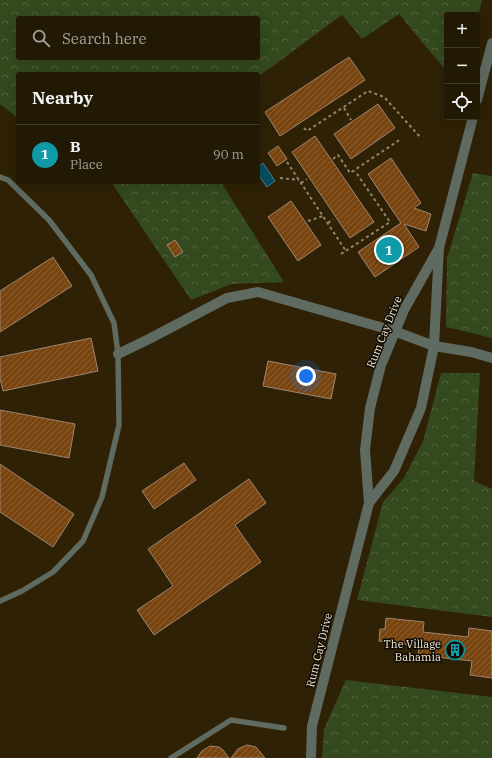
<!DOCTYPE html>
<html lang="en">
<head>
<meta charset="utf-8">
<style>
  :root { --surface:#221904; --page:#2e2613; --text:#f1f3f6; --muted:#a2a09a; --line:#3f3826; --accent:#7c3aed }
  body { margin:0; font-family:"IBM Plex Serif",serif; background:var(--page); color:var(--text) }
  .controls { position:absolute; right:12px; top:12px; display:grid; overflow:hidden; border-radius:4px; box-shadow:0 4px 16px #0002 }
  .controls button { width:36px; height:36px; display:grid; place-items:center; padding:0; border:0; border-bottom:1px solid var(--line); background:var(--surface); color:var(--text); font:20px sans-serif }
  .you { position:absolute; left:306px; top:376px; width:14px; height:14px; margin:-10px; border:3px solid #fff; border-radius:50%; background:#1a73e8; box-shadow:0 0 0 6px #1a73e833 }
  .badge { display:grid; place-items:center; width:26px; height:26px; border-radius:50%; background:var(--accent); color:#fff; font-size:13px; font-weight:700 }
  .pin { position:absolute; translate:-50% -50%; border:2px solid #fff; box-shadow:0 1px 4px #0006 }
  .list { margin:0; padding:0; list-style:none }
  h2 { display:flex; justify-content:space-between; align-items:center; height:52px; margin:0; padding:0 16px; font-size:17px }
  h2 small { font-size:13px; font-weight:400; color:var(--muted) }
  .list li { display:grid; grid-template-columns:26px 1fr auto; gap:12px; align-items:center; box-sizing:border-box; height:60px; padding:0 16px; border-top:1px solid var(--line) }
  .list b { display:block; font-size:15px; white-space:nowrap }
  .list p { margin:0; font-size:13px; white-space:nowrap; color:var(--muted) }
  .list em { font-size:13px; font-style:normal; color:var(--muted) }
  .icon { flex:none; width:22px; height:22px; fill:none; stroke:currentColor; stroke-width:2; stroke-linecap:round; stroke-linejoin:round }
  .map { position:relative; flex:none; width:492px; height:758px; overflow:hidden }
  .search { position:absolute; background:var(--surface); box-shadow:0 4px 16px #0002; left:16px; top:16px; width:244px; height:44px; display:flex; align-items:center; gap:10px; box-sizing:border-box; padding:0 14px; border-radius:4px; color:var(--muted); font-size:15px }
  .panel { position:absolute; background:var(--surface); box-shadow:0 4px 16px #0002; left:16px; top:72px; width:244px; height:112px; border-radius:4px }
  .map>svg:first-child { display:block }
  .forest { fill:url(#forest-crowns); fill-rule:evenodd }
  .water { fill:#054e61; stroke:#4c7c85 }
  .building { fill:url(#building-hatch); stroke:#a0856f }
  .lines { fill:none; stroke-linecap:round; stroke-linejoin:round }
  .path { stroke:#90856f; stroke-width:2; stroke-dasharray:3 3; stroke-linecap:butt }
  .lane { stroke:#5f6a61; stroke-width:5.5 }
  .street { stroke:#5f6a61; stroke-width:10 }
  .labels { text-anchor:middle; stroke-width:3; stroke-linejoin:round; paint-order:stroke }
  .street-label { font-size:11px; fill:#f2e9d9; stroke:#110c03 }
  .poi-label { font-size:11px; fill:#f2e9d9; stroke:#110c03; text-anchor:end }
</style>
</head>
<body>
<div class="map">
<svg width="492" height="758" viewBox="0 0 492 758">
  <defs>
    <pattern id="forest-crowns" width="20" height="18" patternUnits="userSpaceOnUse"><rect width="20" height="18" fill="#34491e"/><path d="M2 6a3 3 0 1 1 6 0M12 15a3 3 0 1 1 6 0" fill="none" stroke="#52633e"/></pattern>
    <pattern id="building-hatch" width="6" height="6" patternUnits="userSpaceOnUse"><rect width="6" height="6" fill="#784511"/><path d="M-1 1l2-2M0 6l6-6M5 7l2-2" fill="none" stroke="#8c6033"/></pattern>
  </defs>
  <rect width="100%" height="100%" fill="#2e2105"/>
  <g class="forest">
    <path d="M 0,0 L 482,0 L 477,20 L 477,15 L 447,15 L 447,72 L 399,14 L 362,39 L 342,15 L 258,77 L 258,74 L 18,74 L 18,118 L 0,104 ZM 18,18 L 258,18 L 258,58 L 18,58 Z"/>
    <polygon points="473,173 492,176 492,338 446,327 447,258"/>
    <polygon points="111,182 221,182 284,282 232,284 191,300"/>
    <polygon points="441,373 480,373 474,481 492,489 492,617 357,600 383,502 404,478 423,441"/>
    <polygon points="346,680 492,697 492,758 322,758 324,729"/>
  </g>
  <polygon class="water" points="263,163 275,181 267,187 258,174 258,167"/>
  <g class="building">
    <polygon points="349,57 365,80 280,136 265,112"/>
    <polygon points="378,104 395,128 351,159 334,134"/>
    <polygon points="315,136 374,222 350,238 292,152"/>
    <polygon points="278,146 287,159 277,166 268,153"/>
    <polygon points="391,158 421,203 414,208 431,214 426,231 404,224 419,247 375,277 358,252 401,223 368,174"/>
    <polygon points="291,201 321,245 298,261 268,217"/>
    <polygon points="175,240 183,252 175,257 167,245"/>
    <polygon points="53,257 72,286 0,332 0,291"/>
    <polygon points="91,338 98,371 3,391 0,378 0,357"/>
    <polygon points="268,361 336,374 331,399 263,386"/>
    <polygon points="0,410 75,424 69,458 0,445"/>
    <polygon points="184,463 196,480 154,509 142,491"/>
    <polygon points="0,464 74,514 53,547 0,512"/>
    <polygon points="249,479 266,503 235,525 261,562 154,635 137,610 173,586 148,549"/>
    <polygon points="386,618 424,622 423,632 468,637 469,628 492,631 492,678 470,675 472,661 418,655 419,646 379,641 380,629 385,629"/>
    <polygon points="247,745 256,747 265,758 231,758 238,749"/>
    <polygon points="210,746 219,747 223,750 229,758 197,758 202,751"/>
  </g>
  <g class="lines">
    <g class="path">
      <polyline points="344,108 351,120"/>
      <polyline points="304,128 307,131 368,91 384,97 421,138"/>
      <polyline points="333,159 338,155 350,173 401,139"/>
      <polyline points="287,162 346,251"/>
      <polyline points="280,178 299,180"/>
      <polyline points="301,183 307,179"/>
      <polyline points="308,221 323,216"/>
      <polyline points="328,223 333,219"/>
      <polyline points="341,254 390,222 355,171"/>
    </g>
    <g class="lane">
      <polyline points="0,177 8,180 49,220 91,275 114,323 118,354 119,425 102,497 83,541 53,572 22,591 0,601"/>
      <polyline points="171,758 231,720 284,728"/>
    </g>
    <g class="street">
      <polyline points="477,100 492,43"/>
      <polyline points="118,354 149,339 227,298 258,292 394,331 434,346 471,352 492,358"/>
      <polyline points="369,503 394,471 421,408 434,346 439,248 473,117"/>
      <polyline points="311,758 312,726 369,503 365,450 370,408 381,365 404,310 439,248"/>
    </g>
  </g>
  <defs>
    <g id="building-ring" transform="scale(1)"><circle r="9.5" fill="#110c03" stroke="#0f9aa8" stroke-width="1.5"/><path d="M-4-6H4V6H1V3H-1V6H-4ZM-2.5-4.3h1.7v1.8h-1.7ZM.8-4.3h1.7v1.8H.8ZM-2.5-1h1.7V.8h-1.7ZM.8-1h1.7V.8H.8Z" fill="#0f9aa8"/></g>
  </defs>
  <g fill-rule="evenodd">
    <use href="#building-ring" x="455" y="650"/>
  </g>
  <g class="labels">
    <g class="street-label">
      <text transform="translate(384 332) rotate(-68)" y="4">Rum Cay Drive</text>
      <text transform="translate(319 650) rotate(-76)" y="4">Rum Cay Drive</text>
    </g>
    <g class="poi-label">
      <text x="441" y="648">The Village<tspan x="441" dy="13">Bahamia</tspan></text>
    </g>
  </g>
</svg>
<div class="controls">
<button>+</button>
<button>−</button>
<button><svg class="icon" aria-label="locate" viewBox="0 0 24 24"><circle cx="12" cy="12" r="6"/><path d="M12 2v4M12 18v4M2 12h4M18 12h4"/></svg></button>
</div>
<div class="you"></div>
<div class="pin badge" style="left:389px;top:250px;background:#0f9aa8">1</div>
<div class="search"><svg class="icon" aria-label="search" viewBox="0 0 24 24"><circle cx="10" cy="10" r="6"/><path d="M15 15l6 6"/></svg>Search here</div>
<section class="panel">
<h2>Nearby<small></small></h2>
<ul class="list">
<li><span class="badge" style="background:#0f9aa8">1</span><div><b>B</b><p>Place</p></div><em>90 m</em></li>
</ul>
</section>
</div>
</body>
</html>
